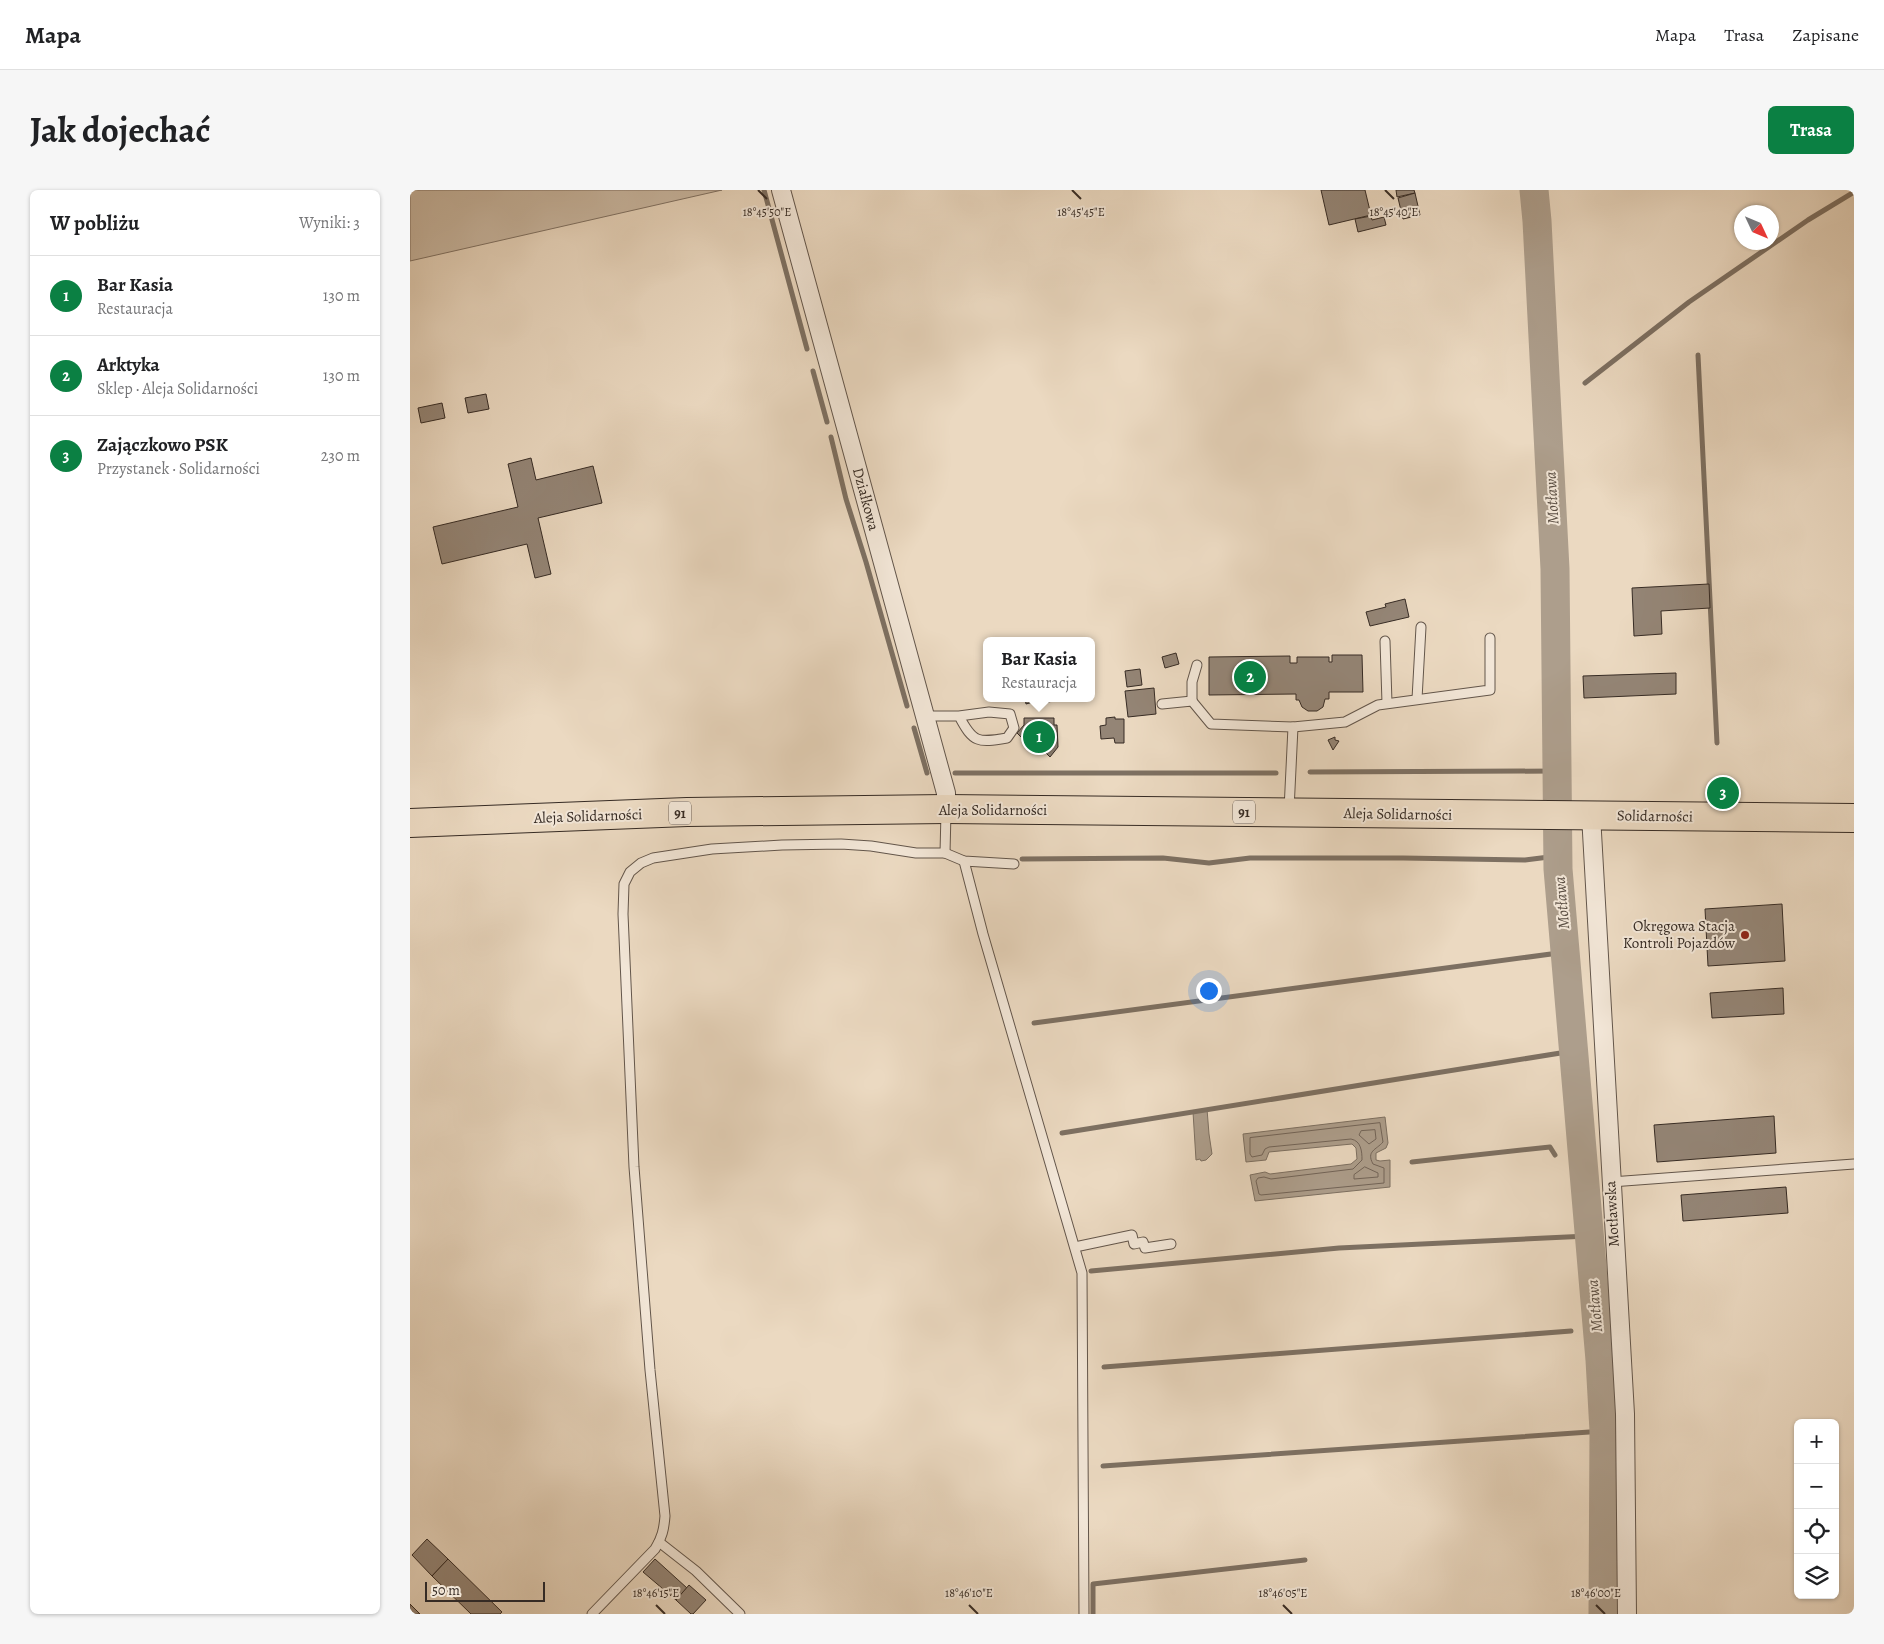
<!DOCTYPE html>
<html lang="pl">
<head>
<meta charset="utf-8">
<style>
  :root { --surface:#fff; --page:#f6f6f6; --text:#202124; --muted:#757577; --line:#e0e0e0; --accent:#0b8043 }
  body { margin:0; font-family:Alegreya,serif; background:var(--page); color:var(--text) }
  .controls { position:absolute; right:15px; bottom:15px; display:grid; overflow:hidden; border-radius:8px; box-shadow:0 1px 4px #0004 }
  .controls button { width:45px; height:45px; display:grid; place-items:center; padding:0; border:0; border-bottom:1px solid var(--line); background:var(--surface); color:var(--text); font:25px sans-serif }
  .compass { position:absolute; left:1324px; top:15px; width:45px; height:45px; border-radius:50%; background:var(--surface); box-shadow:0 1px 4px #0004; rotate:134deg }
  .scale { position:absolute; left:15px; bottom:12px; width:120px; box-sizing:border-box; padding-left:5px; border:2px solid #362b24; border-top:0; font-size:14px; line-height:18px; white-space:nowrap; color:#362b24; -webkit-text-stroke:4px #f2e6d7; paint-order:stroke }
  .you { position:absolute; left:798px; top:800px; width:18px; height:18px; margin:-12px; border:4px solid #fff; border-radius:50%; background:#1a73e8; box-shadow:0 0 0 8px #1a73e833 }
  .badge { display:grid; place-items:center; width:32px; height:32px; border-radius:50%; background:var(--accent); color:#fff; font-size:16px; font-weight:700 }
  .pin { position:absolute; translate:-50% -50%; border:2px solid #fff; box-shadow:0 1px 5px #0006 }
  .popup { position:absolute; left:573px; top:447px; width:112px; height:65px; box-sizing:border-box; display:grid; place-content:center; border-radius:8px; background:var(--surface); filter:drop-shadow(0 1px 4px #0005); font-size:16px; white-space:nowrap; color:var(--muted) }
  .popup b { font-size:19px; color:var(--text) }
  .popup::after { content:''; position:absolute; left:50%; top:100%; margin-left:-10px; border:10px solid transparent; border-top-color:var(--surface) }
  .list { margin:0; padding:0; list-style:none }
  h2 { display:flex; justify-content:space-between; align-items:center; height:65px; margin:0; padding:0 20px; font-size:21px }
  h2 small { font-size:16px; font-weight:400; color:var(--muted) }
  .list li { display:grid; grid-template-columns:32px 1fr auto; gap:15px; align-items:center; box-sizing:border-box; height:80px; padding:0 20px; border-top:1px solid var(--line) }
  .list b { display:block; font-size:19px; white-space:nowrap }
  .list p { margin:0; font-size:16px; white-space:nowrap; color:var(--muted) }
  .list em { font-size:16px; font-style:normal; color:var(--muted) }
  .icon { flex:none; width:28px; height:28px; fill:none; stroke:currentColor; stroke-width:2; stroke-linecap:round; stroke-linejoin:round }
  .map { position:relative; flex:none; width:1444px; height:1424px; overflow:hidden; border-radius:8px }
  header { display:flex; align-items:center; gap:30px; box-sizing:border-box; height:70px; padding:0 25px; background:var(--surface); border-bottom:1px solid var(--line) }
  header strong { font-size:24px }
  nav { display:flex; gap:28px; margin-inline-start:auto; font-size:18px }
  .intro { display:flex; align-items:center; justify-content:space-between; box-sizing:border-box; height:120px; padding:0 30px }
  h1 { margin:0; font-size:35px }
  .button { padding:12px 22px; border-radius:8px; background:var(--accent); color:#fff; font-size:18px; font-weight:700 }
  main { display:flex; gap:30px; padding:0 30px }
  aside { flex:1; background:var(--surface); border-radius:8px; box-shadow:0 1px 4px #0004 }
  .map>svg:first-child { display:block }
  .green { fill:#ccbba6; stroke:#817365 }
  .water { fill:#ad9e8c; stroke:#7d7062 }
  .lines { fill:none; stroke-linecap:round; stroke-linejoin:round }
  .shore { stroke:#726458; stroke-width:1 }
  .stream { stroke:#7d7062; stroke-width:5 }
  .river { stroke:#ad9e8c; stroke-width:29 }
  .building { fill:#948576; stroke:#362b24 }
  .lane-casing { stroke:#63564b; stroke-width:11 }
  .street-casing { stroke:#63564b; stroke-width:20 }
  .primary-casing { stroke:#362b24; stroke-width:30 }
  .lane { stroke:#f2e6d7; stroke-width:9 }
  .street { stroke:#f2e6d7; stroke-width:18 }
  .primary { stroke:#ebd9c1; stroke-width:28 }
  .ticks { fill:none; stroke:#362b24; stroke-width:2 }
  .poi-dot { fill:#8f2418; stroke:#f2e6d7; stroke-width:2 }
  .labels { text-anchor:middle; stroke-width:4; stroke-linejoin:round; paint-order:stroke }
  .shield { fill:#f2e6d7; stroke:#6e635a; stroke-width:1 }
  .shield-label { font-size:14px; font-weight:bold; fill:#362b24 }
  .street-label { font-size:15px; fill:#362b24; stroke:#f2e6d7 }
  .poi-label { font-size:15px; fill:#362b24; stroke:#f2e6d7; text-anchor:end }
  .water-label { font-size:16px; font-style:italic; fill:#5a4e43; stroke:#f2e6d7 }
  .ticks-label { font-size:12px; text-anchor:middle; fill:#362b24; stroke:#f2e6d7; stroke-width:4; stroke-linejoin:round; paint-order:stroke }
</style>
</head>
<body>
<header>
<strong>Mapa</strong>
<nav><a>Mapa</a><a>Trasa</a><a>Zapisane</a></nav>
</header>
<div class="intro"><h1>Jak dojechać</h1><a class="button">Trasa</a></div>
<main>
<aside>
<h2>W pobliżu<small>Wyniki: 3</small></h2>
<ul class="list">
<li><span class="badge">1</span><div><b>Bar Kasia</b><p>Restauracja</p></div><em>130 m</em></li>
<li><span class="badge">2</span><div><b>Arktyka</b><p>Sklep · Aleja Solidarności</p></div><em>130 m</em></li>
<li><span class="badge">3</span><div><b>Zajączkowo PSK</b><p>Przystanek · Solidarności</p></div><em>230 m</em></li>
</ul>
</aside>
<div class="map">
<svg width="1444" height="1424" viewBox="0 0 1444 1424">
  <rect width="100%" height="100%" fill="#ebd9c1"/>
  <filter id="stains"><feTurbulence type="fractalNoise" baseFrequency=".004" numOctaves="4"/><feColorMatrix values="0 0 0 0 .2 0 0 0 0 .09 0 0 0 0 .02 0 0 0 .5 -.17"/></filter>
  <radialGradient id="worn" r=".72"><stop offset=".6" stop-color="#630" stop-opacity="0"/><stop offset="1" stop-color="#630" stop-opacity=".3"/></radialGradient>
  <polygon class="green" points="0,0 312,0 0,71"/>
  <g class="water">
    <polygon points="797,919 799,944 802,964 796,970 791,971 790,969 786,970 783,922"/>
    <polygon points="975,927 978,953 976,958 966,963 966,970 970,971 980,970 980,997 845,1011 840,985 855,982 860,984 941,974 947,969 946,958 942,954 859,962 856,970 836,972 833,944"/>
  </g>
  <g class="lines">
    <g class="shore">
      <path d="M 970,933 L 973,952 C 966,960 956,961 963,974 L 974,978 L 974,993 L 851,1005 L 849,1004 L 846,991 L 848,988 L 854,987 L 861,989 L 943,979 L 952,970 C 952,961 951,951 941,949 L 859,957 L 855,959 L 852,965 L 842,967 L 840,964 L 840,948 Z"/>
      <polygon points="965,940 966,949 959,954 949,945 951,941"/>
      <polygon points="955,977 968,983 968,987 944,989 944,985"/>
    </g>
    <g class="stream">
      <polyline points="354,0 397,159"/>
      <polyline points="1288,165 1307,553"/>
      <polyline points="403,181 417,232"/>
      <polyline points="1175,193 1279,112 1398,30 1444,2"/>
      <polyline points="421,247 436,309 456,372 497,516"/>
      <polyline points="504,538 517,583"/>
      <polyline points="900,582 1146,581"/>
      <polyline points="545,583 866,583"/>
      <polyline points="612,669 753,668 799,673 840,668 993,668 1115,670 1147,666"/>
      <polyline points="624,833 1156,762"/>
      <polyline points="652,943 1163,861"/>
      <polyline points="1002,972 1140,957 1145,965"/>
      <polyline points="681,1081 929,1058 1178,1046"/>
      <polyline points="694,1177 1161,1141"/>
      <polyline points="693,1276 1194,1241"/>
      <polyline points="683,1424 683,1394 895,1370"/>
    </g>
    <polyline class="river" points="1124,0 1127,31 1145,379 1148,679 1190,1170 1194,1241 1193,1424"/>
  </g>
  <g class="building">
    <polygon points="911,0 955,0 961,25 919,35"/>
    <polygon points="986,0 1004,0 1005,3 987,7"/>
    <polygon points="1005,3 1010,25 993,29 988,8"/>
    <polygon points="961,26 962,30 974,27 976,35 948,42 945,29"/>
    <polygon points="76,204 79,219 58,223 55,208"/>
    <polygon points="32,213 35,228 11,233 8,218"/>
    <polygon points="121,268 126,290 183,276 192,313 128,328 141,384 125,388 117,354 32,374 23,337 108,317 98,274"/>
    <polygon points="1299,394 1300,418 1251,421 1252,444 1224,446 1222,398"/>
    <polygon points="995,409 999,427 960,436 956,422 976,417 975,414"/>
    <polygon points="766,463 769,474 755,478 752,467"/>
    <polygon points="922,465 952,465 953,502 919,502 919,509 915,509 913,517 907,521 898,521 892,517 889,510 886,510 886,504 799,505 799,467 880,466 880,473 887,473 887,467 919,467 919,472 922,472"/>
    <polygon points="730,479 732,495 717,497 715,481"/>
    <polygon points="1266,483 1266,504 1174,508 1173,486"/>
    <polygon points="744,498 746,524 718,527 715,501"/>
    <polygon points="599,508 614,508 599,511"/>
    <polygon points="615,508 643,508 644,511 631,513 630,510 616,514"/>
    <polygon points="705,527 705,529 714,529 714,553 705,553 704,548 691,549 690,536 696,535 696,528"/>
    <polygon points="614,528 644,528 644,535 647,535 648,557 640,567 631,558 628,559 625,556 624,551 616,552 607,543 614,535"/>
    <polygon points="925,547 925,550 929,551 923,560 918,550"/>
    <polygon points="1372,714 1375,771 1298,776 1295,719"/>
    <polygon points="1373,798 1374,824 1302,828 1300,803"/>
    <polygon points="1364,926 1366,963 1247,972 1244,935"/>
    <polygon points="1376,997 1378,1023 1273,1031 1271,1005"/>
    <polygon points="17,1349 38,1369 22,1386 2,1365"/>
    <polygon points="38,1369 92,1422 90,1424 61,1424 22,1386"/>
    <polygon points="245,1369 277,1398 266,1410 233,1382"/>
    <polygon points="279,1395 296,1410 283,1424 281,1424 266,1410"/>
    <polygon points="0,1414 10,1424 0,1424"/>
  </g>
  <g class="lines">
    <g class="lane-casing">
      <g id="lane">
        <polyline points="975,451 977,513"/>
        <polyline points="1007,509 1011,437"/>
        <polyline points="782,511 782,492 787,475"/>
        <polyline points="752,514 782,511 801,534 883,537 935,532 968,515 1080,500 1080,448"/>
        <path d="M 515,526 L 549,526 C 563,553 568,553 597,548 L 604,538 L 600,524 L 579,522 L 549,526"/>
        <polyline points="879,620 883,537"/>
        <polyline points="535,663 554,671 604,674"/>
        <polyline points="554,671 573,744 672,1083 674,1424"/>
        <polyline points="1201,992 1444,974"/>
        <polyline points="665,1057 722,1045 724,1054 733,1052 735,1058 761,1054"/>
        <polyline points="249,1352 286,1381 330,1424"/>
        <path d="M 182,1424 L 245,1359 C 252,1348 254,1339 255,1326 L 240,1180 L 224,977 L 213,724 L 214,694 L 220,682 L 231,673 L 243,668 L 302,659 L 372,655 L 431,654 L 461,656 L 506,663 L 535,663 L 536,622"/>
      </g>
    </g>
    <g class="street-casing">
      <g id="street">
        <polyline points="371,0 536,603 536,619"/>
        <polyline points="1181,625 1215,1224 1217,1424"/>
      </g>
    </g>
    <g class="primary-casing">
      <polyline id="primary" points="0,633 277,622 536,619 1444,628"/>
    </g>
    <use href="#lane" class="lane"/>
    <use href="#street" class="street"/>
    <use href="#primary" class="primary"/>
  </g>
  <path class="ticks" d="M 348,0 L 357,9M 662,0 L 671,9M 975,0 L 984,9M 246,1415 L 255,1424M 559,1415 L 568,1424M 873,1415 L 882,1424M 1186,1415 L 1195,1424"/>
  <circle class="poi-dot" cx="1335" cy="745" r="5"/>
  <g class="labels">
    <g class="shield">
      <rect x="823" y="610.5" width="22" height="23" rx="4"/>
      <rect x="259" y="611.5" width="22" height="23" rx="4"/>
    </g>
    <g class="shield-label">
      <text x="834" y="627">91</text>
      <text x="270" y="628">91</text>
    </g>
    <g class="street-label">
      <text transform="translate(456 309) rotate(75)" y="5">Działkowa</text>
      <text x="583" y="625">Aleja Solidarności</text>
      <text transform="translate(988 624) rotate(1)" y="5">Aleja Solidarności</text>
      <text transform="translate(178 626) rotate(-2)" y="5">Aleja Solidarności</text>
      <text transform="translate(1245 626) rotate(1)" y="5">Solidarności</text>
      <text transform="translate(1202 1024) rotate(-93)" y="5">Motławska</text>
    </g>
    <g class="poi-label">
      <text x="1325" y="741">Okręgowa Stacja<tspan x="1325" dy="17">Kontroli Pojazdów</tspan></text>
    </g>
    <g class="water-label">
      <text transform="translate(1141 308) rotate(-93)" y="6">Motława</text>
      <text transform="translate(1151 713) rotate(-95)" y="6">Motława</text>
      <text transform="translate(1184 1116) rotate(-95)" y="6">Motława</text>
    </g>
  </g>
  <g class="ticks-label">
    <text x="357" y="26">18°45'50"E</text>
    <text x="671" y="26">18°45'45"E</text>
    <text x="984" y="26">18°45'40"E</text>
    <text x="246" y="1407">18°46'15"E</text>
    <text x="559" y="1407">18°46'10"E</text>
    <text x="873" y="1407">18°46'05"E</text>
    <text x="1186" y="1407">18°46'00"E</text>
  </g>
  <rect width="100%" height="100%" filter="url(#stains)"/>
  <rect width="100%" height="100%" fill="url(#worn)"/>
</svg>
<div class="controls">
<button>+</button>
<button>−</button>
<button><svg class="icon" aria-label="locate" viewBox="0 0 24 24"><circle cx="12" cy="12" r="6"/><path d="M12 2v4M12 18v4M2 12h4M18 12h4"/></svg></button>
<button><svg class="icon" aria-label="layers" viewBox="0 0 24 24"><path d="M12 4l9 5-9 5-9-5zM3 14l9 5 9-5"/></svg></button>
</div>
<svg class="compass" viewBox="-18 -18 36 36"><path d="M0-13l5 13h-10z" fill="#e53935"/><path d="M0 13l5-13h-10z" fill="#757577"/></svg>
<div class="scale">50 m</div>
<div class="you"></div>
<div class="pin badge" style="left:629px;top:547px">1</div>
<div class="popup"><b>Bar Kasia</b>Restauracja</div>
<div class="pin badge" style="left:840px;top:487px">2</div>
<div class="pin badge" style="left:1313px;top:603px">3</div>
</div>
</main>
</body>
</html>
